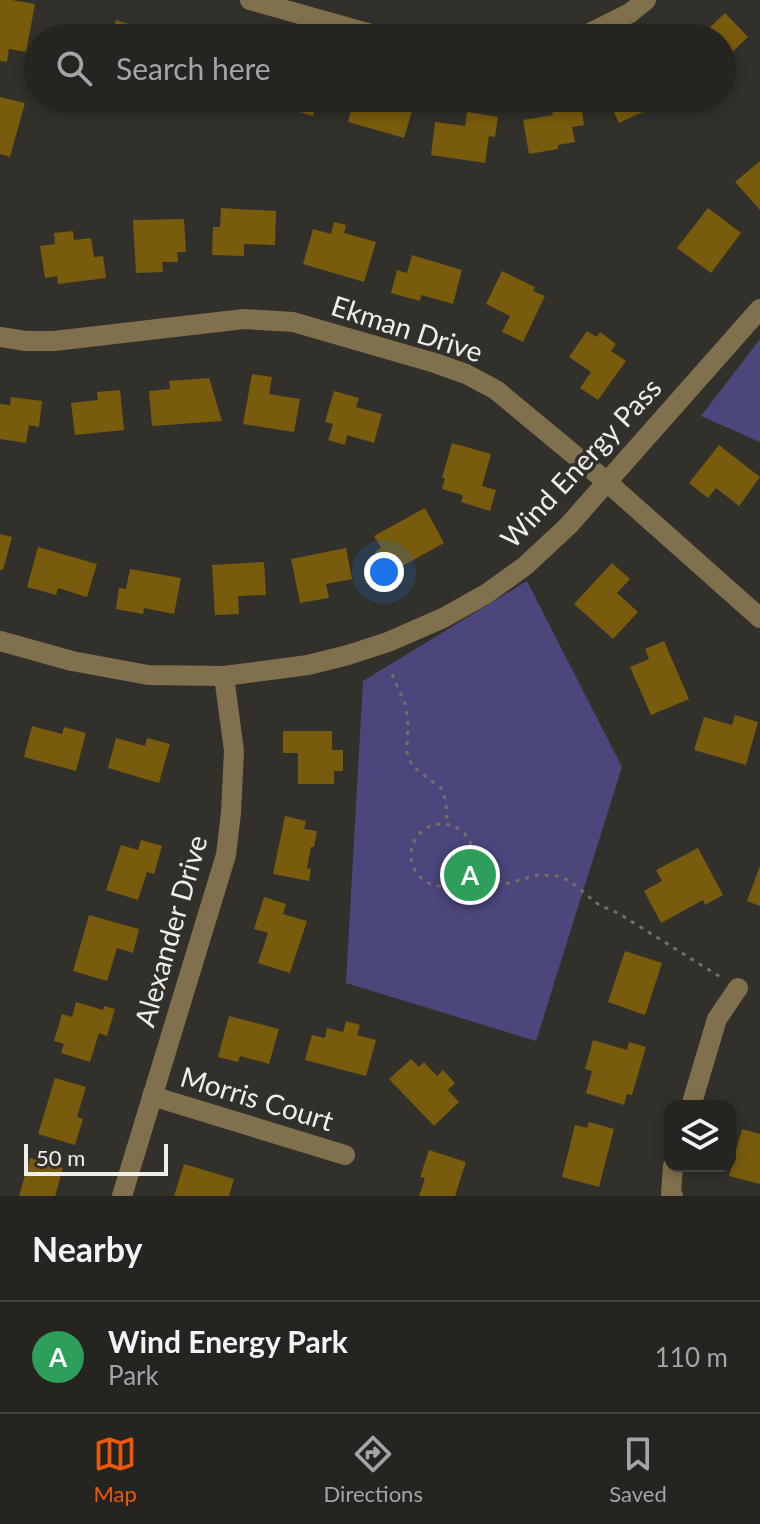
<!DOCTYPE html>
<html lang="en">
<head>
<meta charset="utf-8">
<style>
  :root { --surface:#262420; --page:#32302d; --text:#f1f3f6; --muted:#a4a4a5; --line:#42413e; --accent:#ea580c }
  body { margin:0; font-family:Lato,sans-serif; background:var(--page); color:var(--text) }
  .controls { position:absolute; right:24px; bottom:24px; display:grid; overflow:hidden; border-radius:16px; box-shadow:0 4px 12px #0003 }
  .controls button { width:72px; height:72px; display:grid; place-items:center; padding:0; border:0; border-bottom:2px solid var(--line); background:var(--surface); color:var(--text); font:40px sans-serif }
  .scale { position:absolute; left:24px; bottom:20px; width:144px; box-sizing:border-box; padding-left:8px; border:4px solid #efeeea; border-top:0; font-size:22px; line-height:28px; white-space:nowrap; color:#efeeea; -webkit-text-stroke:6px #32302b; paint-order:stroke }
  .you { position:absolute; left:384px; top:572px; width:28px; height:28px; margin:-20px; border:6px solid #fff; border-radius:50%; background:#1a73e8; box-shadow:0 0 0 12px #1a73e833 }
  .badge { display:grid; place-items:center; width:52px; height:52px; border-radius:50%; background:var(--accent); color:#fff; font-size:26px; font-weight:700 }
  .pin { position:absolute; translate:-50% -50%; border:4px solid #fff; box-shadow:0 2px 8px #0006 }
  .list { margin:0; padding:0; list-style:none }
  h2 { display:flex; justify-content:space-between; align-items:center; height:104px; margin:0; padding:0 32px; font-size:34px }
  h2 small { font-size:26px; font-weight:400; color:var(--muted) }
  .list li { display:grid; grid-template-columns:52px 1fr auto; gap:24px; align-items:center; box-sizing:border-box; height:112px; padding:0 32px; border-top:2px solid var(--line) }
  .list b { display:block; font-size:30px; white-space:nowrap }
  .list p { margin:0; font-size:26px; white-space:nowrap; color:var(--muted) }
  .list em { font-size:26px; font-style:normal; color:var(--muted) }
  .icon { flex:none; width:44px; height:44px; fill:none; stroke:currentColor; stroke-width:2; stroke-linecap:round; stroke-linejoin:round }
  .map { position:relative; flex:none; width:760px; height:1196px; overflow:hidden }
  .search { position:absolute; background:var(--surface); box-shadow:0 4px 12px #0003; left:24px; right:24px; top:24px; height:88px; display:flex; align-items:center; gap:20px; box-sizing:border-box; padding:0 28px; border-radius:44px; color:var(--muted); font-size:30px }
  .sheet { height:216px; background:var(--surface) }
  nav { display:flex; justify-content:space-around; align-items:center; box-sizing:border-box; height:112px; border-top:2px solid var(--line); background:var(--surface); font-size:22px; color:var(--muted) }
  nav a { display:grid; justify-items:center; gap:4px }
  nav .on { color:var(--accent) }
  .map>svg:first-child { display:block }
  .green { fill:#4b467b }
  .building { fill:#785b0c }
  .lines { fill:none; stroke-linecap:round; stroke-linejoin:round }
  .path { stroke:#706f6a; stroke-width:3; stroke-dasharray:4 6; stroke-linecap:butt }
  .street { stroke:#80704d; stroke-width:20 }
  .labels { text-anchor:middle; stroke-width:7; stroke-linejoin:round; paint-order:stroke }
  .street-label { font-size:28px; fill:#efeeea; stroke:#32302b }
</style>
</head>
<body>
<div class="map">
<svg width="760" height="1196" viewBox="0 0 760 1196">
  <rect width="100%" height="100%" fill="#32302b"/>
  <g class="green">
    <polygon points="760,339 760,442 701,416"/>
    <polygon points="527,581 622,767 536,1041 346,983 363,681"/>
  </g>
  <g class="building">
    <polygon points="0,0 12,0 35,4 26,52 9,49 7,62 0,61"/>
    <polygon points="725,13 748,37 722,62 722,38 689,38 700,28 704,33"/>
    <polygon points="116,20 142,28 139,38 111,38"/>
    <polygon points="0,97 25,103 10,157 0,154"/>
    <polygon points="266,98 328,98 327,102 318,99 313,116 265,102"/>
    <polygon points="354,98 392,98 414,104 404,138 348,122"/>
    <polygon points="580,98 584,125 572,127 575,142 558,145 558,149 529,154 523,120 553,115 550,103"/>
    <polygon points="607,98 673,98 619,123"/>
    <polygon points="467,112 498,117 495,137 489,136 485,163 431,155 435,122 465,126"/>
    <polygon points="760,161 760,210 735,182"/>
    <polygon points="221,208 276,211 275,245 244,244 244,256 212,255 213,227 220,227"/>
    <polygon points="708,208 741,233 711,273 677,248"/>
    <polygon points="184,219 186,252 177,252 178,262 162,262 163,272 136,273 133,220"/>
    <polygon points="334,222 346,225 344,233 376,242 364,282 303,264 313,229 331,234"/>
    <polygon points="73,231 74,240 91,238 94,257 103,256 106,278 58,284 57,276 45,278 40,246 55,244 54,233"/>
    <polygon points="412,255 462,270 453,304 421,295 420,301 391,293 397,270 407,273"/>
    <polygon points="502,271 535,287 533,291 545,296 523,342 502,332 510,316 486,304"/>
    <polygon points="587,331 597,337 600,332 616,344 611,351 626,361 598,400 580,388 591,372 569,357"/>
    <polygon points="252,374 272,377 269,394 300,399 294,432 243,424"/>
    <polygon points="209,378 222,421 152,426 149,391 170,389 169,381"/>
    <polygon points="120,390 124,430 75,435 71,403 98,400 97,392"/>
    <polygon points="334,391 359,398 356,407 382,414 374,443 347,435 345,445 328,440 333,424 325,422"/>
    <polygon points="11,397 42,401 39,427 29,425 26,443 0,439 0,404 10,405"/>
    <polygon points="452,443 491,454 482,486 496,490 490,511 461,502 463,495 442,489 445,478 442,478"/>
    <polygon points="719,445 760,477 739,506 716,488 708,498 689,483"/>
    <polygon points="425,508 444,543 388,574 375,552 381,548 374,536"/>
    <polygon points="0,534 12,537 3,570 0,570"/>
    <polygon points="38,547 97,564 87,597 58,588 56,595 27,587"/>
    <polygon points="346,548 352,579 326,584 329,598 300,603 291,559"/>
    <polygon points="264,562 266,595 238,596 239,614 215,615 212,565"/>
    <polygon points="612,563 630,579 617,593 638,612 613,639 574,604"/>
    <polygon points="130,569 181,578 174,614 144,608 143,614 116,609 119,588 126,589"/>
    <polygon points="664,641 689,699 651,715 630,667 649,659 645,649"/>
    <polygon points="735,715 758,722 746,765 694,750 704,717 732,725"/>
    <polygon points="32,726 62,734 64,727 86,733 76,771 24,757"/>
    <polygon points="283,731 332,731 332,750 343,750 343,771 334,771 334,784 298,784 298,753 283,753"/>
    <polygon points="116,738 145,746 147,738 170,744 159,783 108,768"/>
    <polygon points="285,816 306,821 304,829 317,831 314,847 311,847 307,868 311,869 309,881 273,874"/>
    <polygon points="141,840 162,846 154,874 147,872 138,900 106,890 121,845 138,850"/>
    <polygon points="698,848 723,895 705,905 703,900 661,923 644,891 662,881 656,870"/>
    <polygon points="760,866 760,906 747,901"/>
    <polygon points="264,897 286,904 283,914 307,921 290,973 258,963 268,933 254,929"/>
    <polygon points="89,915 139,929 133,953 117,948 107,981 73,971"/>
    <polygon points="625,951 662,963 645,1015 608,1002"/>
    <polygon points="76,1002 103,1010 104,1006 115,1009 107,1036 99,1033 90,1062 61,1053 64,1044 54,1041 62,1014 72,1017"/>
    <polygon points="229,1016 279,1029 269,1064 240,1056 238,1062 218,1057"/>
    <polygon points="346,1021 360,1025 357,1035 376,1040 366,1076 305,1060 312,1035 325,1038 327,1028 343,1032"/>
    <polygon points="593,1040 627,1050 629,1042 646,1047 632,1095 627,1094 624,1105 586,1093 592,1071 585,1069"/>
    <polygon points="411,1059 419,1067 424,1062 437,1076 443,1070 455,1083 448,1090 459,1102 434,1126 389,1079"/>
    <polygon points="55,1078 86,1087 77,1117 83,1119 75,1145 38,1134"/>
    <polygon points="589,1122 614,1129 599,1187 562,1177 575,1125 587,1128"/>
    <polygon points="742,1129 760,1134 760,1184 729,1176"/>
    <polygon points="429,1150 466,1162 455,1196 419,1196 425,1178 420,1177"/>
    <polygon points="30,1158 63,1168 55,1196 19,1196"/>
    <polygon points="184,1164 234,1179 229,1196 174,1196"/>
  </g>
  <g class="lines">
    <g class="path">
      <polyline points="392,674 405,704 408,720 407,752 412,766 441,788 446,801 447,823"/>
      <circle cx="442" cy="855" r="31"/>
      <polyline points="471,866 486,878 505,884 538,875 558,876 570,881 599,905 618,913 722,978"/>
    </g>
    <g class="street">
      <polyline points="250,0 385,38"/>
      <polyline points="580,38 630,13 646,0"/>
      <polyline points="0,337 26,341 54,341 244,319 293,322 435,363 466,374 496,390 607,482 760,618"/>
      <polyline points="0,641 72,661 148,675 224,676 308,665 348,655 388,642 443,618 486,594 525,566 568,526 760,309"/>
      <polyline points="152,1096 345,1155"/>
      <polyline points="691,1106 717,1019 738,988"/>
      <polyline points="122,1196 226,855 231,813 234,751 224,676"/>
      <polyline points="673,1196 671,1193 673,1166"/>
    </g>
  </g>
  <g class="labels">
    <g class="street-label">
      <text transform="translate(407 329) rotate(18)" y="10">Ekman Drive</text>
      <text transform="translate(581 463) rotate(-47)" y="10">Wind Energy Pass</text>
      <text transform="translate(171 931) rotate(-74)" y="10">Alexander Drive</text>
      <text transform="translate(257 1099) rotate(17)" y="10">Morris Court</text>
    </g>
  </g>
</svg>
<div class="controls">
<button><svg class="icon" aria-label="layers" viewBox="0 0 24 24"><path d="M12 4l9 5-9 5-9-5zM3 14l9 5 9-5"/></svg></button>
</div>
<div class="scale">50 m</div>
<div class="you"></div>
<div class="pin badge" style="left:470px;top:875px;background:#2e9e5b">A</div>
<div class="search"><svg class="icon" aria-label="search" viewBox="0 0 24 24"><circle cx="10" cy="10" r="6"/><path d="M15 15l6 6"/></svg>Search here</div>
</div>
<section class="sheet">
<h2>Nearby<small></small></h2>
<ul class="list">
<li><span class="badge" style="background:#2e9e5b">A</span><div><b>Wind Energy Park</b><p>Park</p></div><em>110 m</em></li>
</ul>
</section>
<nav>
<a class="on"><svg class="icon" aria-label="map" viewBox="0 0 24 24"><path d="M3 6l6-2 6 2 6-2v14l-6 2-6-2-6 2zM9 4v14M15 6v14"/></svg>Map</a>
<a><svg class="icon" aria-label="directions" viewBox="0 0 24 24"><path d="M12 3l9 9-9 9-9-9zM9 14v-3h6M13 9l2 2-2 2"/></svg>Directions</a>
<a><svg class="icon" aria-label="saved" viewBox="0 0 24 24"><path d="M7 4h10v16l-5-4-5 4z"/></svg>Saved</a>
</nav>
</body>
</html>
